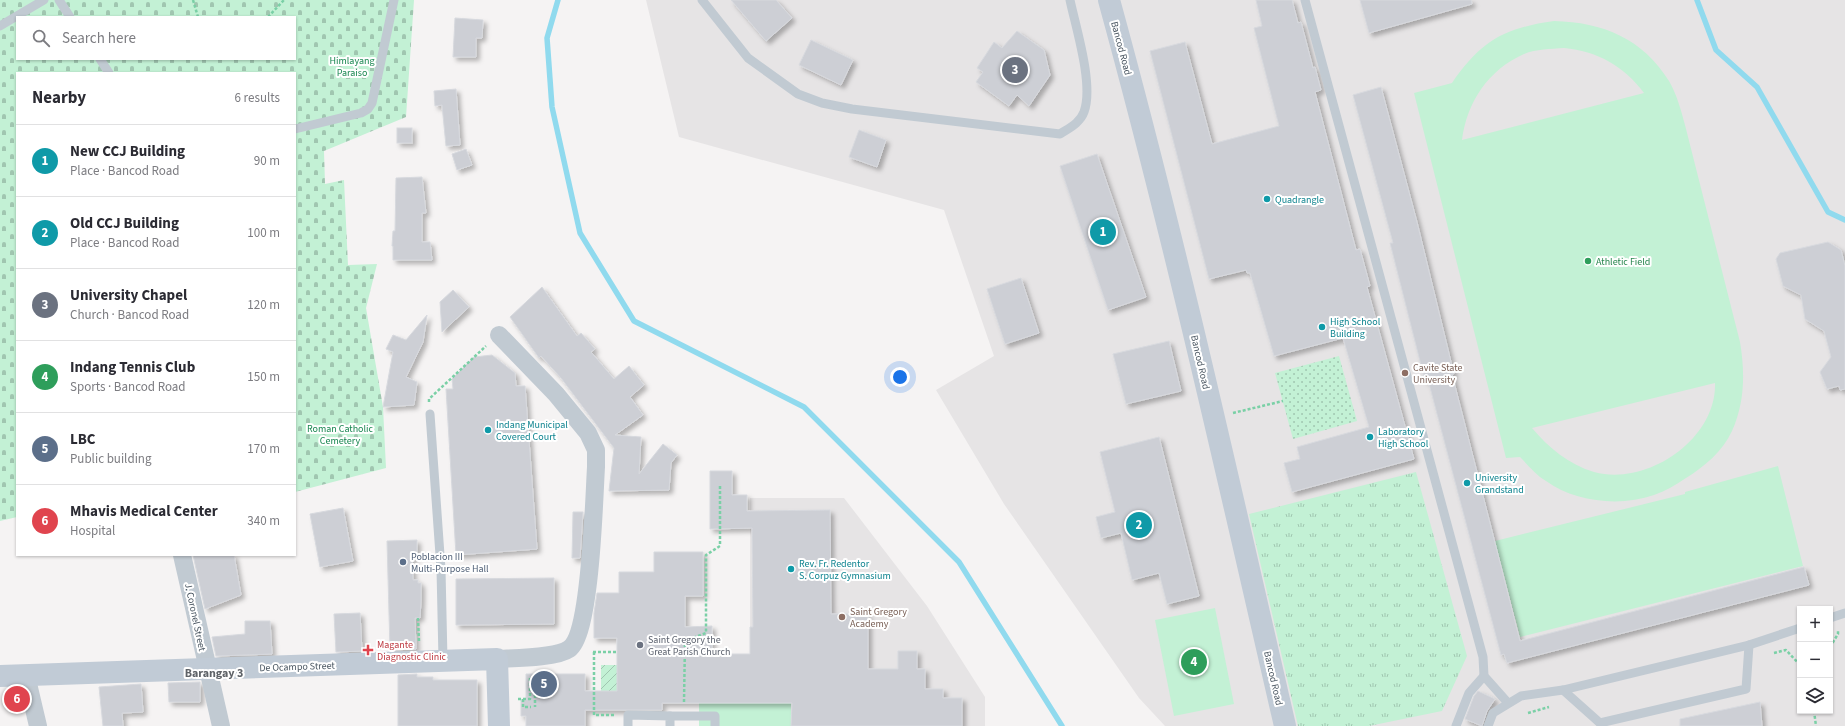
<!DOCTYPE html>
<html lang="en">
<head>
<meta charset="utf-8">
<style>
  :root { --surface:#fff; --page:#f2f2f3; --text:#2b2b33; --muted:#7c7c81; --line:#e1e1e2; --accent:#2563eb }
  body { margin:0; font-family:"Source Sans 3",sans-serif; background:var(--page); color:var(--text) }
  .controls { position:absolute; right:12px; bottom:12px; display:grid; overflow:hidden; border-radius:0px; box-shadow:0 1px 3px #0004 }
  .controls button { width:36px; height:36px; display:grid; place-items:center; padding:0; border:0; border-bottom:1px solid var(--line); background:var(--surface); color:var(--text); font:20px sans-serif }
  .you { position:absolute; left:900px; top:377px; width:14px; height:14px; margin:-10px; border:3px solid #fff; border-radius:50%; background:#1a73e8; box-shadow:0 0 0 6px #1a73e833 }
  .badge { display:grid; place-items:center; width:26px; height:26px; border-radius:50%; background:var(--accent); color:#fff; font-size:13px; font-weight:700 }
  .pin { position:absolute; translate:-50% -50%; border:2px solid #fff; box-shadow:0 1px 4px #0006 }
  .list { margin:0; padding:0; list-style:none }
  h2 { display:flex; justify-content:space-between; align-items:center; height:52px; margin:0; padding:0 16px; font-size:17px }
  h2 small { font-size:13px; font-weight:400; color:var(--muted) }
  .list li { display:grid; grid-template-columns:26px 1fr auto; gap:12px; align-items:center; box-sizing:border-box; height:72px; padding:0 16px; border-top:1px solid var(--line) }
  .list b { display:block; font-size:15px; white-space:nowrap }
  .list p { margin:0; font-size:13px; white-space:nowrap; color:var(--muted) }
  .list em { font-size:13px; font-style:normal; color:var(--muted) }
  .icon { flex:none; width:22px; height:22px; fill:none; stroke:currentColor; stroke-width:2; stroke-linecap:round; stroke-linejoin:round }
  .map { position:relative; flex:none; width:1845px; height:726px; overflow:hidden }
  .search { position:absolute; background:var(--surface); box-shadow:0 1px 3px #0004; left:16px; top:16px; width:280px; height:44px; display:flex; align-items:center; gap:10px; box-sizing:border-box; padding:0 14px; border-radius:0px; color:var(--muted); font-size:15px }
  .panel { position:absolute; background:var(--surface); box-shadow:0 1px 3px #0004; left:16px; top:72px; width:280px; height:484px; border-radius:0px }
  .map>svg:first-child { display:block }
  .education { fill:#e6e4e5; fill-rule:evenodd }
  .grass { fill:url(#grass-dots) }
  .cemetery { fill:url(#cemetery-stones); fill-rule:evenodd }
  .park { fill:url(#park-tufts) }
  .garden { fill:url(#garden-furrows) }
  .pitch { fill:#c3f1d5; fill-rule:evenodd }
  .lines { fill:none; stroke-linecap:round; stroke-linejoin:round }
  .stream { stroke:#90daee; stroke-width:5.5 }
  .building { fill:#cdcfd5; stroke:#d7d9de; filter:url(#shadow) }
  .path { stroke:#7ad0a6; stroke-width:2.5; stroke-dasharray:3 2; stroke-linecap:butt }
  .lane { stroke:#c1cad2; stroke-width:9 }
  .street { stroke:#c1cad2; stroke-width:18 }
  .secondary { stroke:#c1cbd6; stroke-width:22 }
  .culture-dot { fill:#0f9aa8; stroke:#fff; stroke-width:1.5 }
  .leisure-dot { fill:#2e9e5b; stroke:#fff; stroke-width:1.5 }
  .education-dot { fill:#8d6e63; stroke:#fff; stroke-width:1.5 }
  .service-dot { fill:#5c6f8a; stroke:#fff; stroke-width:1.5 }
  .worship-dot { fill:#6b7280; stroke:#fff; stroke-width:1.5 }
  .health-dot { fill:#e0444e; stroke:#fff; stroke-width:1.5 }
  .labels { text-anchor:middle; stroke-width:4; stroke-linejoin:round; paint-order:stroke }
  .street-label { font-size:10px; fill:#4a5661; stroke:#fff }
  .park-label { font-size:10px; fill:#17864f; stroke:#fff }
  .culture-label { font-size:10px; fill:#0d838f; stroke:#fff; text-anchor:start }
  .leisure-label { font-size:10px; fill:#27864d; stroke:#fff; text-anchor:start }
  .education-label { font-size:10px; fill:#785e54; stroke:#fff; text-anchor:start }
  .service-label { font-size:10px; fill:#4e5e75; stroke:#fff; text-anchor:start }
  .worship-label { font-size:10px; fill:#5b616d; stroke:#fff; text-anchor:start }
  .health-label { font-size:10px; fill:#be3a42; stroke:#fff; text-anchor:start }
  .quarter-label { font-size:12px; font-weight:bold; fill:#5f6368; stroke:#fff }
</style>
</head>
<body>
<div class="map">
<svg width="1845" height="726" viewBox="0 0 1845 726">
  <defs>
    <pattern id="grass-dots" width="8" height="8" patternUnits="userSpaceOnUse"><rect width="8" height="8" fill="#c3f1d5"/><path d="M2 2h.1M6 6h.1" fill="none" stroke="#a0c6b0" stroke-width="1.8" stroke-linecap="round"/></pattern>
    <pattern id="cemetery-stones" width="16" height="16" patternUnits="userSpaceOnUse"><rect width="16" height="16" fill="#c3f1d5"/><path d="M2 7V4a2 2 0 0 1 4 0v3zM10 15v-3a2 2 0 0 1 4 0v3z" fill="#a0c6b0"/></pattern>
    <pattern id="park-tufts" width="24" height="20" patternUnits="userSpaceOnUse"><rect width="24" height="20" fill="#c3f1d5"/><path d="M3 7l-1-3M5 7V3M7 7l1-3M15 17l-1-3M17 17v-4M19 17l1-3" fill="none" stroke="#a0c6b0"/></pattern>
    <pattern id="garden-furrows" width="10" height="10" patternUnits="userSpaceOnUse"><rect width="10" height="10" fill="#c3f1d5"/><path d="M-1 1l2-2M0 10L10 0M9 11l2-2" fill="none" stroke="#a0c6b0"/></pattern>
    <filter id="shadow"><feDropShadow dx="3.5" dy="3.5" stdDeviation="2" flood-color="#0004"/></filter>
  </defs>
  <rect width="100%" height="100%" fill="#f5f3f3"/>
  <g class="education">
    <path d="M 646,0 L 1845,0 L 1845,726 L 1165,726 L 1139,698 L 1004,504 L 936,390 L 994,356 L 944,210 L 679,137 ZM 1800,609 L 1830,609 L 1830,711 L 1800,711 Z"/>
    <polygon points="750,498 844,498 927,606 985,697 985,726 699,726 699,654 750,654"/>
  </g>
  <polygon class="grass" points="1339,356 1357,421 1293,439 1275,373"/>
  <path class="cemetery" d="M 0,0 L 414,0 L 406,117 L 324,151 L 325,184 L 344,180 L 348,265 L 377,264 L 366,308 L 383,407 L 386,468 L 295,492 L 295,73 L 17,73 L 17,517 L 0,521 ZM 17,17 L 295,17 L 295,59 L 17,59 Z"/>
  <polygon class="park" points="1416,472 1467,656 1442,711 1369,726 1298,726 1249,514"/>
  <rect class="garden" x="601" y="665" width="16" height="26"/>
  <g class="pitch">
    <path d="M 1554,21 C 1603,22 1643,39 1669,81 C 1677,95 1681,110 1685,125 L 1740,342 C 1745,372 1745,402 1732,431 C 1723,451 1704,467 1686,478 C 1676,485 1665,491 1654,495 C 1620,507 1575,502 1546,481 C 1536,475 1528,465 1520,457 L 1506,458 L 1414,93 L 1452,83 C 1481,41 1504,28 1554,21 ZM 1564,48 C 1597,51 1624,66 1644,93 L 1462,140 C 1467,102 1488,70 1524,54 C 1536,49 1551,49 1564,48 ZM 1715,383 C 1717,439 1647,487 1594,472 C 1568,464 1549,448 1532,428 Z"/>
    <polygon points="1778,466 1803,566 1520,637 1495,541 1685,494 1685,492"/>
    <polygon points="1215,608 1234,704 1174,716 1155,620"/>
    <rect x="699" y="703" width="92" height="23"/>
  </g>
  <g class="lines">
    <g class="stream">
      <polyline points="558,0 547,38 552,107 580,233 634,321 804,407 959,562 1062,726"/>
      <polyline points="1697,0 1716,50 1757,87 1828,212 1845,220"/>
    </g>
  </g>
  <g class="building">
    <polygon points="731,0 776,0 792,18 766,41"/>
    <polygon points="1256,0 1292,0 1298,23 1301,22 1313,68 1315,67 1321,90 1315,92 1356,250 1360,249 1370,286 1367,287 1414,459 1292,492 1284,463 1300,459 1297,447 1369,427 1343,338 1274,356 1250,273 1247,273 1246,270 1209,279 1150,51 1185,42 1212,144 1279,126 1254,28 1262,26"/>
    <polygon points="1360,0 1471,0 1472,4 1369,33"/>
    <polygon points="455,18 483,20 482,38 476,38 476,57 453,57"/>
    <polygon points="1017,31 1044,50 1050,75 1029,106 1017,95 1009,106 976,82 983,72 977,68 994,42 1002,48"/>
    <polygon points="811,40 853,60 841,85 799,65"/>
    <polygon points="1381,87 1417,222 1454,374 1452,374 1520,641 1804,567 1809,585 1507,663 1504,654 1501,655 1428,380 1425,381 1390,243 1393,243 1353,95"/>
    <polygon points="456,89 460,145 446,146 442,105 435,106 434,91"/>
    <rect x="397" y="128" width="15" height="15"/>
    <polygon points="859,130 886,140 877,167 849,157"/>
    <polygon points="466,149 472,165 457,170 452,154"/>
    <polygon points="1097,154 1146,297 1108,310 1060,166"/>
    <polygon points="422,177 426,213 422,213 422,242 430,242 432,260 393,260 393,246 392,246 393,231 395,231 396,178"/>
    <polygon points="1828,242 1841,250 1845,266 1845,389 1840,390 1839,386 1827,389 1820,372 1831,357 1824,331 1805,319 1801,295 1783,286 1776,259 1780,253"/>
    <polygon points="1021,278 1039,333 1005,344 987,289"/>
    <polygon points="542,287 577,336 581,333 595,349 591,352 614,379 629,366 644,385 630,397 643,415 615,435 641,437 639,474 663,444 677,455 671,463 669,490 609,491 614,448 561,378 541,356 539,358 510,317"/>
    <polygon points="453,290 469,307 442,332 440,302"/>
    <polygon points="427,315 423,342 406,377 417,382 414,405 383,407 393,352 386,349 393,335 406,340"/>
    <polygon points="1169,341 1181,391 1126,404 1113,354"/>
    <polygon points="492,355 515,373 516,386 525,386 537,549 456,555 446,389 453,389 452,379 474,357"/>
    <polygon points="1159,437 1199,596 1167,604 1159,573 1132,580 1121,533 1101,538 1096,517 1115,512 1100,452"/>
    <polygon points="710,471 732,471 732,495 747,495 747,511 830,510 831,614 868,614 868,669 898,669 898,651 917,651 917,669 925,669 925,689 943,689 943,698 962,698 962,726 791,726 792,703 662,703 662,710 585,710 585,726 526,726 526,716 521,716 521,700 526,700 526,674 585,674 585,691 617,691 617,638 594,638 594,613 597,593 619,593 619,572 654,572 654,552 703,552 703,596 685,596 685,627 712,626 712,654 750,654 750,627 753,627 752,528 710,529"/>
    <polygon points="343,508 353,561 320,567 310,514"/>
    <polygon points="573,512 583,512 580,558 572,558"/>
    <polygon points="417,540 417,557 412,557 413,580 418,580 418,583 421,583 421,600 420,618 415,618 416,649 390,650 387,541"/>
    <polygon points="193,555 234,555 241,595 205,609"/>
    <polygon points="554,578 554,624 456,625 456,579"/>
    <polygon points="360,613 362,651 336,652 334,614"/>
    <polygon points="245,621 270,621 272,654 216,656 212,637 245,634"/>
    <polygon points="417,674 417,677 433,677 433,680 477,680 477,726 398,726 398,675"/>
    <polygon points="200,682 200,702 169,702 168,683"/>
    <polygon points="141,684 143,712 122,713 123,726 103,726 99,687"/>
    <polygon points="1478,691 1495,699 1487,711 1482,726 1465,719 1474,696"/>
    <polygon points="1760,702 1762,726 1680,726 1680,719"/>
  </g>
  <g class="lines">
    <g class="path">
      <polyline points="193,0 198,17"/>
      <polyline points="268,17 284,0"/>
      <polyline points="429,402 429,399 486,346"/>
      <polyline points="1233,413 1283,401"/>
      <polyline points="418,618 419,642"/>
      <polyline points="1830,647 1838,634 1838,630"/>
      <polyline points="593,652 617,652"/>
      <polyline points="594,652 594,715 616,715"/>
      <polyline points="1774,653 1786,650 1800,665"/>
      <polyline points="518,699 530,699 530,678 535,678 535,707"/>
      <polyline points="523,699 523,707 531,707"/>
      <polyline points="684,702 685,641 706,633 706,555 720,546 720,485"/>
      <polyline points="1814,711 1816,726"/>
      <polyline points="1528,713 1549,707"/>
    </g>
    <g class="lane">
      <polyline points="59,0 70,17"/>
      <path d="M 702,0 L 748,58 L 798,94 L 822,103 L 852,109 L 1060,134 C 1069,128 1080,123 1084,112 C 1094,85 1076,28 1070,0"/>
      <polyline points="1305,0 1483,657 1484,676 1508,703"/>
      <polyline points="0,26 44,0"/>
      <polyline points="100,59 109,73"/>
      <polyline points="295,129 361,113 368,109 372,103 394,0"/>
      <polyline points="430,414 441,569 443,660"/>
      <polyline points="1830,618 1845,613"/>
      <polyline points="1563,690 1600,723 1746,689 1749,645"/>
      <polyline points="670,716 715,716 715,726"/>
      <polyline points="628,726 628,715 670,716 670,726"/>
      <polyline points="1456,726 1469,693 1484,676"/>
      <polyline points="1488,726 1493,713 1521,696 1563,690 1749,645 1800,628"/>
    </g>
    <g class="street">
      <polyline points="182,555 221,726"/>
      <path d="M 497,659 C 515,658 556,658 569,649 C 591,634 594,498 596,467 L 596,450 L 588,433 L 556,394 L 499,335"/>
      <polyline points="26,675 38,726"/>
    </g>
    <g class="secondary">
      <path d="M 1109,0 C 1175,240 1229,483 1285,726"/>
      <polyline points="0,676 497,659 499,726"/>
    </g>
  </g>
  <g class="culture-dot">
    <circle cx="1267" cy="199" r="4"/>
    <circle cx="1322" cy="327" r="4"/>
    <circle cx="488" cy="430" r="4"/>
    <circle cx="1370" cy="437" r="4"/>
    <circle cx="1467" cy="483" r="4"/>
    <circle cx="791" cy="569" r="4"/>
  </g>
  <circle class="leisure-dot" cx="1588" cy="261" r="4"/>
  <g class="education-dot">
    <circle cx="1405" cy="373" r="4"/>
    <circle cx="842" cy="617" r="4"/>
  </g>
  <circle class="service-dot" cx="403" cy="562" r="4"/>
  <circle class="worship-dot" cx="640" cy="645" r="4"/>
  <path class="health-dot" d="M366 644h4v4h4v4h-4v4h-4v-4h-4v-4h4z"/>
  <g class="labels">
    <g class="street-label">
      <text transform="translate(1122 48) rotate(75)" y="4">Bancod Road</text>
      <text transform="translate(1201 362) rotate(77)" y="4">Bancod Road</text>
      <text transform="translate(196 617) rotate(78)" y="4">J. Coronel Street</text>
      <text transform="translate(297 666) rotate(-2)" y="4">De Ocampo Street</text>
      <text transform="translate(1274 678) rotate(77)" y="4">Bancod Road</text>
    </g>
    <g class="park-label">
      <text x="352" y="64">Himlayang<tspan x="352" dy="12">Paraiso</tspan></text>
      <text x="340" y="432">Roman Catholic<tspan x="340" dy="12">Cemetery</tspan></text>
    </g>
    <g class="culture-label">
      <text x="1275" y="203">Quadrangle</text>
      <text x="1330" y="325">High School<tspan x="1330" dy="12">Building</tspan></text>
      <text x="496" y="428">Indang Municipal<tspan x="496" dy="12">Covered Court</tspan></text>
      <text x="1378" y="435">Laboratory<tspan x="1378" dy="12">High School</tspan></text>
      <text x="1475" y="481">University<tspan x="1475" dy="12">Grandstand</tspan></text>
      <text x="799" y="567">Rev. Fr. Redentor<tspan x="799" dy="12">S. Corpuz Gymnasium</tspan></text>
    </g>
    <g class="leisure-label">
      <text x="1596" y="265">Athletic Field</text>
    </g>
    <g class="education-label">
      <text x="1413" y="371">Cavite State<tspan x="1413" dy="12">University</tspan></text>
      <text x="850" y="615">Saint Gregory<tspan x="850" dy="12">Academy</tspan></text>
    </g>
    <g class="service-label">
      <text x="411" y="560">Poblacion III<tspan x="411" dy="12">Multi-Purpose Hall</tspan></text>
    </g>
    <g class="worship-label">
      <text x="648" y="643">Saint Gregory the<tspan x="648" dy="12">Great Parish Church</tspan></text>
    </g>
    <g class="health-label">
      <text x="377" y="648">Magante<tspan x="377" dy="12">Diagnostic Clinic</tspan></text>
    </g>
    <g class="quarter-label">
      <text x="214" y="677">Barangay 3</text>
    </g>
  </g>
</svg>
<div class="controls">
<button>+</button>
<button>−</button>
<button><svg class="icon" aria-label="layers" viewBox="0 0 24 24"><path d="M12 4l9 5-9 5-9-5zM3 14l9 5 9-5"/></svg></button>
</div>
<div class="you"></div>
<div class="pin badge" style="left:1103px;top:232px;background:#0f9aa8">1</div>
<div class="pin badge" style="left:1139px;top:525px;background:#0f9aa8">2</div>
<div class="pin badge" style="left:1015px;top:70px;background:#6b7280">3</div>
<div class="pin badge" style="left:1194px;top:662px;background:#2e9e5b">4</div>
<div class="pin badge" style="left:544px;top:684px;background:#5c6f8a">5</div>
<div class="pin badge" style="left:17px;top:699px;background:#e0444e">6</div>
<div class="search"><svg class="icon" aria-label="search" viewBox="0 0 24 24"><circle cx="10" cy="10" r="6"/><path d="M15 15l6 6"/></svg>Search here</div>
<section class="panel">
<h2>Nearby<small>6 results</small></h2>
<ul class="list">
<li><span class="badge" style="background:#0f9aa8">1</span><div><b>New CCJ Building</b><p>Place · Bancod Road</p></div><em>90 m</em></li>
<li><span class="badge" style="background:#0f9aa8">2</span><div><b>Old CCJ Building</b><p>Place · Bancod Road</p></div><em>100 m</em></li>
<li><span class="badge" style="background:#6b7280">3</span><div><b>University Chapel</b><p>Church · Bancod Road</p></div><em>120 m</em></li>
<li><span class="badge" style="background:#2e9e5b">4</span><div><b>Indang Tennis Club</b><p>Sports · Bancod Road</p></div><em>150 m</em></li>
<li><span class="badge" style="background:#5c6f8a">5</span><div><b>LBC</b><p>Public building</p></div><em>170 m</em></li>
<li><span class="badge" style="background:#e0444e">6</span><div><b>Mhavis Medical Center</b><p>Hospital</p></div><em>340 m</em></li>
</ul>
</section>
</div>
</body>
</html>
